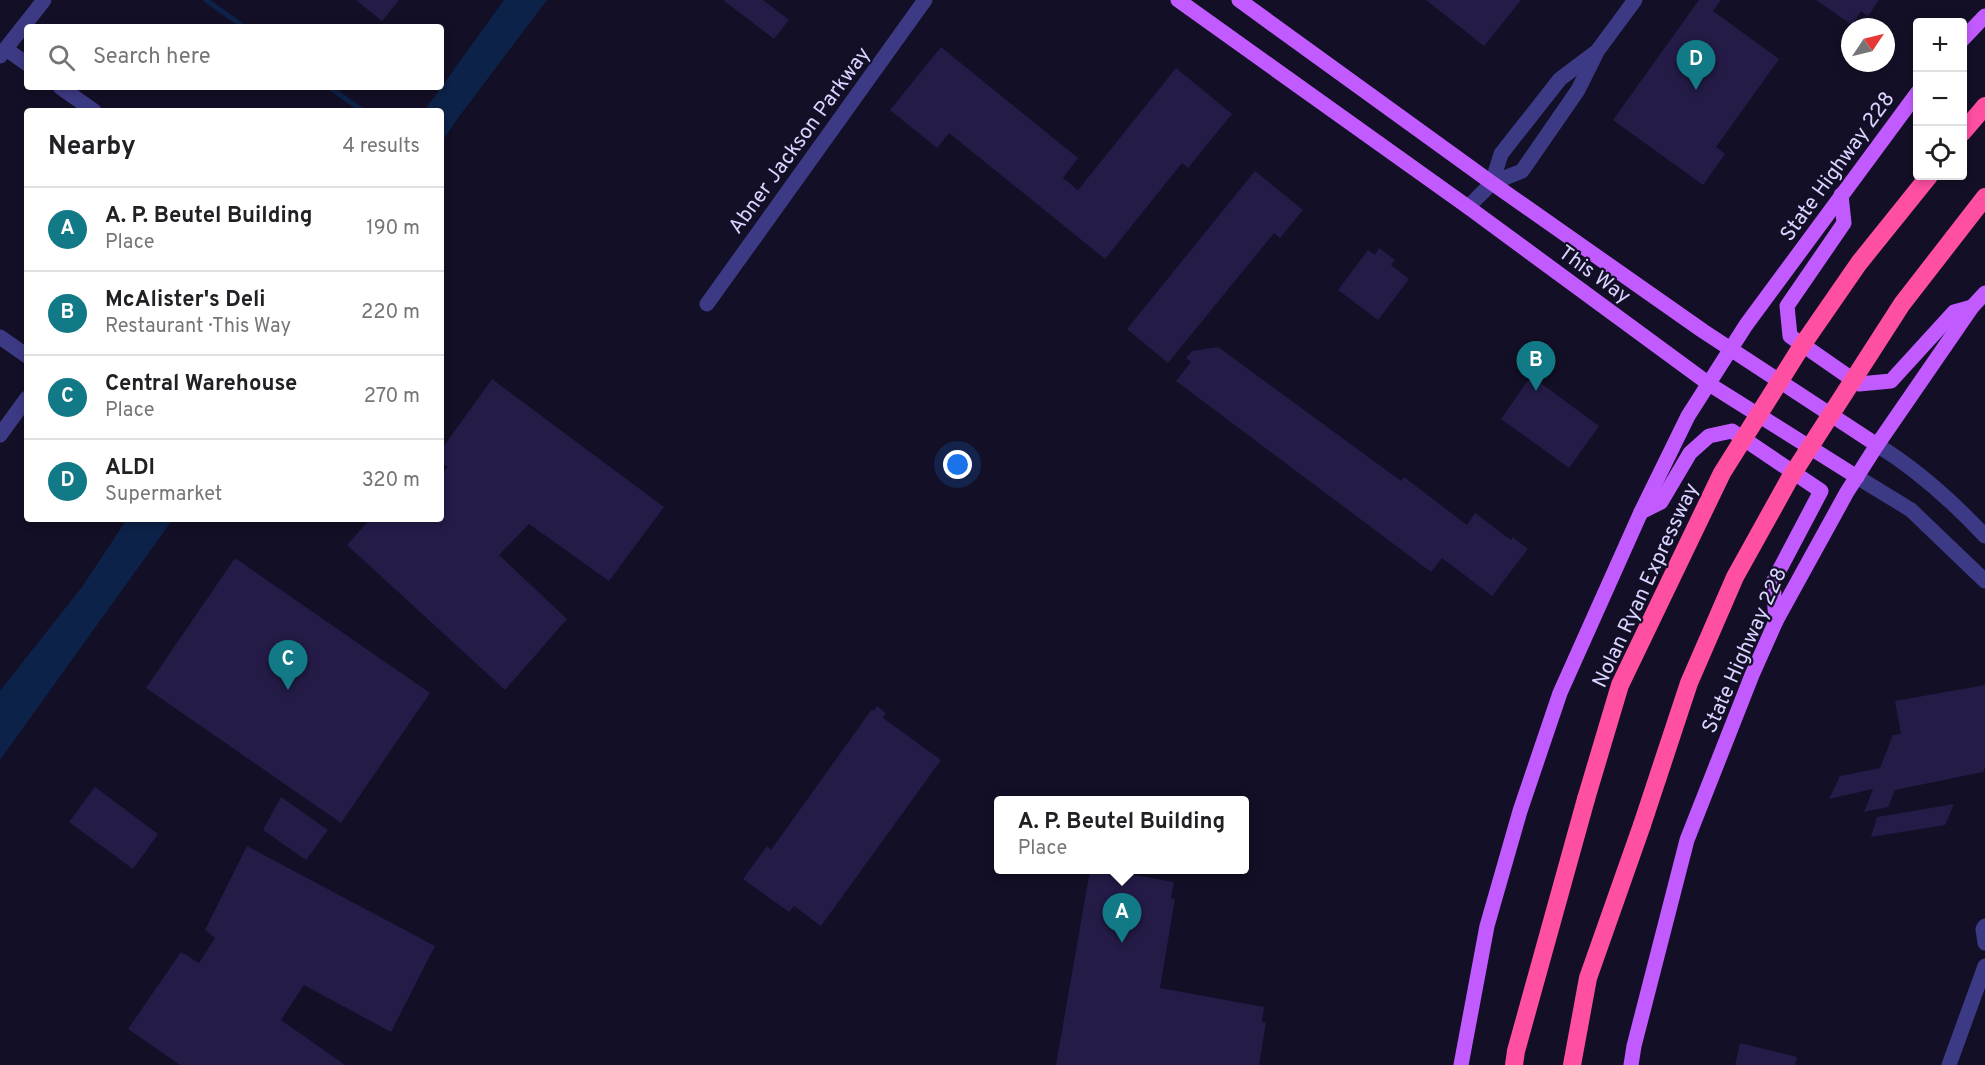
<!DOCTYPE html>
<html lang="en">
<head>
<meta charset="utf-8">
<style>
  :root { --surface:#fff; --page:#f6f6f6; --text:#202124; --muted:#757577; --line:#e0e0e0; --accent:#127987 }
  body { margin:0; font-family:Overpass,sans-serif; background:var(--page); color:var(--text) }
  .controls { position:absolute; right:18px; top:18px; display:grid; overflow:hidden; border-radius:6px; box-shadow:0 3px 9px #0003 }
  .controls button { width:54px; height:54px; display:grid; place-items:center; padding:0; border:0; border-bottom:2px solid var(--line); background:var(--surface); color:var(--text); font:30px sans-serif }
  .compass { position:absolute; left:1841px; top:18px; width:54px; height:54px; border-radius:50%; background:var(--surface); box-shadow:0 3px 9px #0003; rotate:55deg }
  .you { position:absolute; left:958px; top:465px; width:21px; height:21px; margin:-15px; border:4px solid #fff; border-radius:50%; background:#1a73e8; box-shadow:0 0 0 9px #1a73e833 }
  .badge { display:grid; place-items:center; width:39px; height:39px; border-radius:50%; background:var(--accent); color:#fff; font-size:20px; font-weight:700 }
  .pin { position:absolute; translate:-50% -50px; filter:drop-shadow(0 2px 3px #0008) }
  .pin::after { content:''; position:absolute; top:32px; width:21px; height:18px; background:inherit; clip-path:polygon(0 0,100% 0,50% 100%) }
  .popup { position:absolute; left:994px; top:796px; width:255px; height:78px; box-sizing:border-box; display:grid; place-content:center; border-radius:6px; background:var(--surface); filter:drop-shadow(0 2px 4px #0005); font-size:20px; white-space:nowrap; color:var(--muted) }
  .popup b { font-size:22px; color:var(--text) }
  .popup::after { content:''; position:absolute; left:50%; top:100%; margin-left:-12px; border:12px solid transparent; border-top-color:var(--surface) }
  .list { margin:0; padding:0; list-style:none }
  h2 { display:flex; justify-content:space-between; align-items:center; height:78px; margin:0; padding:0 24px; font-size:26px }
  h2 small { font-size:20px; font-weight:400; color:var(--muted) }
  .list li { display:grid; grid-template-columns:39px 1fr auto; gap:18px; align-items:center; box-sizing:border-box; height:84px; padding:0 24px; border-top:2px solid var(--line) }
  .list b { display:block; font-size:22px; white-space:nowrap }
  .list p { margin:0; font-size:20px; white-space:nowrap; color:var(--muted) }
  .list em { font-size:20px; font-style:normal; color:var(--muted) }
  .icon { flex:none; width:33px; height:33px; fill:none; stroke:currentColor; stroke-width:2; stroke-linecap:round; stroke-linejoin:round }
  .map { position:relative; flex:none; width:1985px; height:1065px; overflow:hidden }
  .search { position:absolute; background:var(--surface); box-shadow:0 3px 9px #0003; left:24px; top:24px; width:420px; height:66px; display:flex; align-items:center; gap:15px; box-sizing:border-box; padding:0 21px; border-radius:6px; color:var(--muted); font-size:22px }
  .panel { position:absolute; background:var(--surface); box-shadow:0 3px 9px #0003; left:24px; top:108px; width:420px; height:414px; border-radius:6px }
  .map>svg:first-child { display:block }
  .water { fill:#0c2248 }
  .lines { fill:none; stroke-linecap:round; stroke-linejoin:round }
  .stream { stroke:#0c2248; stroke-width:5 }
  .building { fill:#241b47 }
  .minor { stroke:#3d3a85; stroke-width:15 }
  .major { stroke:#c25bff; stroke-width:15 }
  .highway { stroke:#ff4fa3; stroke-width:18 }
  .highway-bridge { stroke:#ff4fa3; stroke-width:18 }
  .labels { text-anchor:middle; stroke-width:4.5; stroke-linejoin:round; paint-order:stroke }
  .street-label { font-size:21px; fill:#d9d4ff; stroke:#130f26 }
</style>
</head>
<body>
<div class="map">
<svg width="1985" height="1065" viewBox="0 0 1985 1065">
  <rect width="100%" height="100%" fill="#130f26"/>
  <g class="water">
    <polygon points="504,0 547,0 458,118 441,143 441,111 424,111"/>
    <polygon points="127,519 173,519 0,760 0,691 82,587"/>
  </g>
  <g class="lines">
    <g class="stream">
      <polyline points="206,0 244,27"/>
      <polyline points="329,87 363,111"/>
    </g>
  </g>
  <g class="building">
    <polygon points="356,0 399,0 382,21"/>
    <polygon points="723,0 763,0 789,20 774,39"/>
    <polygon points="1426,0 1521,0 1484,46"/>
    <polygon points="1699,0 1721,0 1713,11 1779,59 1716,147 1725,154 1703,185 1613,120"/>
    <polygon points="1816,0 1879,0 1868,16 1861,11 1852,25"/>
    <polygon points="941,47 1078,158 1063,178 1078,190 1176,68 1232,114 1188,168 1182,163 1105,259 949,133 937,148 890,110"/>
    <polygon points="1255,171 1303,210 1280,238 1274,233 1168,363 1127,329"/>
    <polygon points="1379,248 1395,260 1391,265 1409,279 1378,320 1338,290 1368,250 1375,255"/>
    <polygon points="1218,347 1401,481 1404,477 1467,525 1475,513 1511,540 1513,537 1528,549 1492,596 1442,558 1431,572 1176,381 1191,362 1186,358 1192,351"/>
    <polygon points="1531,376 1599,426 1569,468 1501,419"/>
    <polygon points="492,379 664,507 609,581 529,524 499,555 567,619 505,690 347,545 370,519 441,519 441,475 448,467 441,462 441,450"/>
    <polygon points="235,558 430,693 341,823 146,688"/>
    <polygon points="1985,685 1985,768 1983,772 1895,790 1888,807 1864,812 1873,789 1829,799 1840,776 1880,768 1893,735 1901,734 1895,701"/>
    <polygon points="877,706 886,713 883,718 941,760 821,926 794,906 789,912 743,879 767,846 771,850 872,709 874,711"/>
    <polygon points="95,787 158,834 133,869 69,822"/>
    <polygon points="281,797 328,830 306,860 263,830"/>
    <polygon points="1954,804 1945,825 1871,837 1877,817"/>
    <polygon points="247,846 435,946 391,1032 304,985 281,1020 345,1065 180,1065 128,1029 181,952 199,963 215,938 205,930"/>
    <polygon points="1090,870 1106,870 1174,882 1171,898 1175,899 1160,988 1264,1007 1262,1022 1266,1023 1259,1065 1056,1065"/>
    <polygon points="1740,1043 1797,1057 1795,1065 1735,1065"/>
  </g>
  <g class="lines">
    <g class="minor">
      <polyline points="6,49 27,64"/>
      <polyline points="0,56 44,0"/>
      <polyline points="60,87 94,111"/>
      <polyline points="1492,183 1501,154 1560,79 1596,52"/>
      <polyline points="1468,207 1492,183 1522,171 1578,90 1598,50 1635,0"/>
      <polyline points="707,304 925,0"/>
      <polyline points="0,337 27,356"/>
      <polyline points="0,435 27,398"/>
      <path d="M 1877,445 C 1918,470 1952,501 1985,536"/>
      <polyline points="1857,477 1911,510 1985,581"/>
      <polyline points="1985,926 1983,929 1985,943"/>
      <polyline points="1949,1065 1985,966"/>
    </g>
    <g class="major">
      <polyline points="1178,0 1468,207 1709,384 1857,477"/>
      <polyline points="1239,0 1492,183 1703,331 1877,445"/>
      <polyline points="1962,40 1985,16"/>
      <polyline points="1841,195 1844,223 1787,306 1790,336 1859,384 1891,381 1954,312 1972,307"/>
      <polyline points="1641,512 1661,502 1690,453 1709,436 1732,431 1821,491 1773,582 1776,621"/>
      <polyline points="1461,1065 1487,926 1520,811 1560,693 1641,512 1688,416 1746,325 1918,92"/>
      <polyline points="1631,1065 1634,1046 1687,840 1752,675 1776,621 1847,492 1877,445 1972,307 1985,293"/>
    </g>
    <g class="highway">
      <polyline points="1962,133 1985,106"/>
      <polyline points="1514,1065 1516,1051 1586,799"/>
      <polyline points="1572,1065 1588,978 1642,825"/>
    </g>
    <g class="highway-bridge">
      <polyline points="1586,799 1620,685 1722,473 1803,344 1859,263 1929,176"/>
      <polyline points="1642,825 1689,683 1735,577 1790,478 1902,304 1985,197"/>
    </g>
  </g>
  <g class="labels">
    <g class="street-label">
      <text transform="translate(799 140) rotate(-54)" y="7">Abner Jackson Parkway</text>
      <text transform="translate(1837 166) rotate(-54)" y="7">State Highway 228</text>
      <text transform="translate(1595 274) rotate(36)" y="7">This Way</text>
      <text transform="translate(1645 585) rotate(-65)" y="7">Nolan Ryan Expressway</text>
      <text transform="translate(1744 650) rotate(-66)" y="7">State Highway 228</text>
    </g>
  </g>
</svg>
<div class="controls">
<button>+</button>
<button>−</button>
<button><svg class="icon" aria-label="locate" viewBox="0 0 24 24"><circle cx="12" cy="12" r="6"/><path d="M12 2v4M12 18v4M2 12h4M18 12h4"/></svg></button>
</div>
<svg class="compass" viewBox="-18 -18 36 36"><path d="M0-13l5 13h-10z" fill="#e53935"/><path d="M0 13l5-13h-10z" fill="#757577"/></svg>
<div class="you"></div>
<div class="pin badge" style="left:1122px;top:943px">A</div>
<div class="popup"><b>A. P. Beutel Building</b>Place</div>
<div class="pin badge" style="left:1536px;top:391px">B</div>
<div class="pin badge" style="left:288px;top:690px">C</div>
<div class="pin badge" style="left:1696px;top:90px">D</div>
<div class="search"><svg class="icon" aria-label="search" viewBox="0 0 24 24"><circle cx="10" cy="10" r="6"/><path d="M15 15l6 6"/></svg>Search here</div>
<section class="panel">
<h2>Nearby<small>4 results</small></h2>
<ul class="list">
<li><span class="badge">A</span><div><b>A. P. Beutel Building</b><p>Place</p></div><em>190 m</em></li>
<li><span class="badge">B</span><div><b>McAlister's Deli</b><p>Restaurant · This Way</p></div><em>220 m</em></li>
<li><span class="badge">C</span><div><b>Central Warehouse</b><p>Place</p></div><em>270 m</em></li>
<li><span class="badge">D</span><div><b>ALDI</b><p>Supermarket</p></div><em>320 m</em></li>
</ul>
</section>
</div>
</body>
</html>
